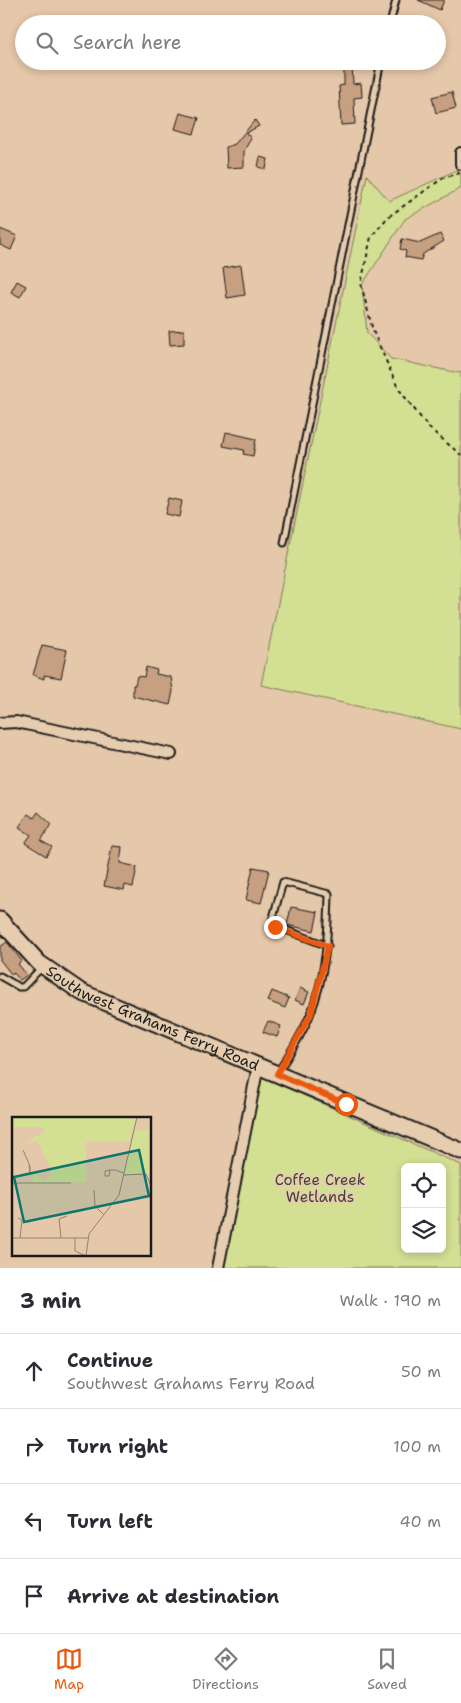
<!DOCTYPE html>
<html lang="en">
<head>
<meta charset="utf-8">
<style>
  :root { --surface:#fff; --page:#f7f7f7; --text:#2b2b33; --muted:#7c7c81; --line:#e1e1e2; --accent:#ea580c }
  body { margin:0; font-family:"Shantell Sans",sans-serif; background:var(--page); color:var(--text) }
  .controls { position:absolute; right:15px; bottom:15px; display:grid; overflow:hidden; border-radius:8px; box-shadow:0 2px 8px #0003 }
  .controls button { width:45px; height:45px; display:grid; place-items:center; padding:0; border:0; border-bottom:1px solid var(--line); background:var(--surface); color:var(--text); font:25px sans-serif }
  .stop { position:absolute; width:15px; height:15px; margin:-11px; border:4px solid #ea580c; border-radius:50%; background:#fff }
  .stop.end { background:#ea580c; border-color:#fff; box-shadow:0 1px 5px #0008 }
  .list { margin:0; padding:0; list-style:none }
  h2 { display:flex; justify-content:space-between; align-items:center; height:65px; margin:0; padding:0 20px; font-size:21px }
  h2 small { font-size:16px; font-weight:400; color:var(--muted) }
  .list li { display:grid; grid-template-columns:32px 1fr auto; gap:15px; align-items:center; box-sizing:border-box; height:75px; padding:0 20px; border-top:1px solid var(--line) }
  .list b { display:block; font-size:19px; white-space:nowrap }
  .list p { margin:0; font-size:16px; white-space:nowrap; color:var(--muted) }
  .list em { font-size:16px; font-style:normal; color:var(--muted) }
  .icon { flex:none; width:28px; height:28px; fill:none; stroke:currentColor; stroke-width:2; stroke-linecap:round; stroke-linejoin:round }
  .map { position:relative; flex:none; width:461px; height:1268px; overflow:hidden }
  .search { position:absolute; background:var(--surface); box-shadow:0 2px 8px #0003; left:15px; right:15px; top:15px; height:55px; display:flex; align-items:center; gap:12px; box-sizing:border-box; padding:0 18px; border-radius:28px; color:var(--muted); font-size:19px }
  .sheet { height:365px; background:var(--surface) }
  nav { display:flex; justify-content:space-around; align-items:center; box-sizing:border-box; height:70px; border-top:1px solid var(--line); background:var(--surface); font-size:14px; color:var(--muted) }
  nav a { display:grid; justify-items:center; gap:2px }
  nav .on { color:var(--accent) }
  .map>svg:first-child { display:block }
  .green { fill:#d3df92; stroke:#787e57; fill-rule:evenodd }
  .building { fill:#c79f81; stroke:#1c1c1c }
  .lines { fill:none; stroke-linecap:round; stroke-linejoin:round }
  .lane-casing { stroke:#1c1c1c; stroke-width:9 }
  .street-casing { stroke:#1c1c1c; stroke-width:14 }
  .secondary-casing { stroke:#1c1c1c; stroke-width:19 }
  .path { stroke:#1c1c1c; stroke-width:2; stroke-dasharray:4 4; stroke-linecap:butt }
  .lane { stroke:#e7cdaf; stroke-width:5 }
  .street { stroke:#e7cdaf; stroke-width:10 }
  .secondary { stroke:#e7cdaf; stroke-width:15 }
  .route { stroke:#ea580c; stroke-width:6 }
  .labels { text-anchor:middle; stroke-width:4; stroke-linejoin:round; paint-order:stroke }
  .street-label { font-size:15px; fill:#1c1c1c; stroke:#e7cdaf }
  .park-label { font-size:15px; fill:#414334; stroke:#e7cdaf }
  .inset-road { fill:none; stroke:#958371; stroke-width:1 }
  .view { fill:#0f766e; fill-opacity:0.15; stroke:#0f766e; stroke-width:2.5 }
  .inset-edge { fill:none; stroke:#1c1c1c; stroke-width:2.5 }
</style>
</head>
<body>
<div class="map">
<svg width="461" height="1268" viewBox="0 0 461 1268">
  <rect width="100%" height="100%" fill="#e5c7a9"/>
  <filter id="ink" filterUnits="userSpaceOnUse"><feTurbulence type="fractalNoise" baseFrequency=".02" numOctaves="2"/><feDisplacementMap in="SourceGraphic" scale="10" xChannelSelector="R" yChannelSelector="G"/><feConvolveMatrix kernelMatrix="1 2 1 2 8 2 1 2 1" color-interpolation-filters="sRGB"/></filter>
  <g filter="url(#ink)">
    <g class="green">
      <polygon points="457,170 461,176 461,188 405,219 362,285 367,333 391,359 459,373 461,372 461,729 261,685 367,175 389,201"/>
      <path d="M 260,1076 L 461,1165 L 461,1268 L 221,1268 ZM 405,1167 L 442,1167 L 442,1249 L 405,1249 Z"/>
    </g>
    <g class="building">
      <polygon points="418,0 444,0 440,10"/>
      <polygon points="344,65 352,65 353,84 361,83 362,97 354,98 355,124 341,125 339,86 344,85"/>
      <polygon points="452,92 456,108 436,113 432,97"/>
      <polygon points="180,113 199,118 194,134 175,129"/>
      <polygon points="255,120 259,126 246,133 251,138 244,151 244,167 227,168 226,147 235,144"/>
      <polygon points="260,157 268,159 266,169 258,167"/>
      <polygon points="0,229 17,236 11,250 0,245"/>
      <polygon points="440,234 444,241 423,254 421,260 405,257 406,251 400,249 402,239 420,243"/>
      <polygon points="241,265 245,295 227,298 223,268"/>
      <polygon points="17,281 26,286 20,297 11,292"/>
      <polygon points="184,330 184,344 170,345 169,331"/>
      <polygon points="226,432 256,439 253,456 243,454 244,450 223,446"/>
      <polygon points="169,498 182,501 179,517 165,514"/>
      <polygon points="42,645 67,650 61,678 44,675 44,679 33,675"/>
      <polygon points="146,667 157,670 156,674 171,677 173,691 170,705 133,696 133,685 135,685 137,676 144,677"/>
      <polygon points="38,812 51,824 41,841 52,847 46,856 25,843 31,835 19,827 28,814 34,818"/>
      <polygon points="112,846 122,847 120,863 137,867 133,887 125,885 124,890 104,886"/>
      <polygon points="253,867 269,870 261,903 246,900"/>
      <polygon points="291,907 318,912 314,931 287,925"/>
      <polygon points="7,942 22,961 18,964 27,975 20,980 13,972 12,975 0,960 0,947"/>
      <polygon points="300,988 309,992 304,1004 295,1000"/>
      <polygon points="272,991 289,998 285,1008 268,1001"/>
      <polygon points="268,1021 281,1026 277,1037 263,1032"/>
    </g>
    <g class="lines">
      <g class="lane-casing">
        <g id="lane">
          <polyline points="390,24 396,0"/>
          <polyline points="284,543 381,61"/>
          <polyline points="0,976 19,987 23,987 42,967"/>
          <path d="M 278,1072 C 290,1053 302,1035 310,1015 C 326,976 328,935 329,894 L 283,882 L 272,921 L 273,925 L 328,946"/>
        </g>
      </g>
      <g class="street-casing">
        <g id="street">
          <polyline points="461,153 461,164"/>
          <polyline points="0,723 16,722 171,754"/>
          <polyline points="218,1268 258,1066"/>
        </g>
      </g>
      <g class="secondary-casing">
        <g id="secondary">
          <path id="s1" d="M 0,920 L 39,963 L 81,992 L 461,1151"/>
        </g>
      </g>
      <polyline class="path" points="460,173 443,178 388,217 371,237 361,284 373,331 398,388 428,427 461,455"/>
      <use href="#lane" class="lane"/>
      <use href="#street" class="street"/>
      <use href="#secondary" class="secondary"/>
    </g>
  </g>
  <g class="lines" filter="url(#ink)">
    <polyline class="route" points="275,927 328,946 311,1014 277,1074 346,1104"/>
  </g>
  <g class="labels">
    <g class="street-label">
      <text dy="5" stroke="none"><textPath href="#s1" startOffset="185">Southwest Grahams Ferry Road</textPath></text>
    </g>
    <g class="park-label">
      <text x="320" y="1185">Coffee Creek<tspan x="320" dy="17">Wetlands</tspan></text>
    </g>
  </g>
  <g transform="translate(12 1117)">
    <rect width="139" height="139" fill="#e5c7a9"/>
    <path d="M 0,0 L 125,0 L 117,25 L 74,25 L 74,65 L 21,66 L 20,55 L 32,64 L 39,59 L 39,52 L 25,24 L 12,27 L 32,15 L 32,10 L 0,10 ZM 126,0 L 123,13 L 139,13 L 139,57 L 112,57 Z" fill="#d3df92"/>
    <path class="inset-road" d="M 11,33 L 18,49 L 18,57 L 17,48M 98,53 L 97,59 L 93,59 L 93,54 L 98,53 L 103,53 L 112,56M 111,58 L 134,57 L 139,69M 0,66 L 59,66M 82,73 L 83,89 L 92,98M 6,101 L 10,103 L 8,121M 0,121 L 76,121M 49,121 L 47,102 L 55,99M 63,121 L 63,134 L 74,139M 74,139 L 77,117 L 107,78 L 125,0"/>
    <path class="view" d="M 127,33 L 137,79 L 12,105 L 2,60 Z"/>
    <rect width="139" height="139" class="inset-edge"/>
  </g>
</svg>
<div class="controls">
<button><svg class="icon" aria-label="locate" viewBox="0 0 24 24"><circle cx="12" cy="12" r="6"/><path d="M12 2v4M12 18v4M2 12h4M18 12h4"/></svg></button>
<button><svg class="icon" aria-label="layers" viewBox="0 0 24 24"><path d="M12 4l9 5-9 5-9-5zM3 14l9 5 9-5"/></svg></button>
</div>
<div class="stop" style="left:346px;top:1104px"></div>
<div class="stop end" style="left:275px;top:927px"></div>
<div class="search"><svg class="icon" aria-label="search" viewBox="0 0 24 24"><circle cx="10" cy="10" r="6"/><path d="M15 15l6 6"/></svg>Search here</div>
</div>
<section class="sheet">
<h2>3 min<small>Walk · 190 m</small></h2>
<ul class="list">
<li><svg class="icon" aria-label="ahead" viewBox="0 0 24 24"><path d="M12 20V5M6 11l6-6 6 6"/></svg><div><b>Continue</b><p>Southwest Grahams Ferry Road</p></div><em>50 m</em></li>
<li><svg class="icon" aria-label="right" viewBox="0 0 24 24"><path d="M7 20v-9h11M14 6l5 5-5 5"/></svg><div><b>Turn right</b></div><em>100 m</em></li>
<li><svg class="icon" aria-label="left" viewBox="0 0 24 24"><path d="M17 20v-9H6M10 6l-5 5 5 5"/></svg><div><b>Turn left</b></div><em>40 m</em></li>
<li><svg class="icon" aria-label="arrive" viewBox="0 0 24 24"><path d="M6 21V4h12l-3 4 3 4H6"/></svg><div><b>Arrive at destination</b></div></li>
</ul>
</section>
<nav>
<a class="on"><svg class="icon" aria-label="map" viewBox="0 0 24 24"><path d="M3 6l6-2 6 2 6-2v14l-6 2-6-2-6 2zM9 4v14M15 6v14"/></svg>Map</a>
<a><svg class="icon" aria-label="directions" viewBox="0 0 24 24"><path d="M12 3l9 9-9 9-9-9zM9 14v-3h6M13 9l2 2-2 2"/></svg>Directions</a>
<a><svg class="icon" aria-label="saved" viewBox="0 0 24 24"><path d="M7 4h10v16l-5-4-5 4z"/></svg>Saved</a>
</nav>
</body>
</html>
